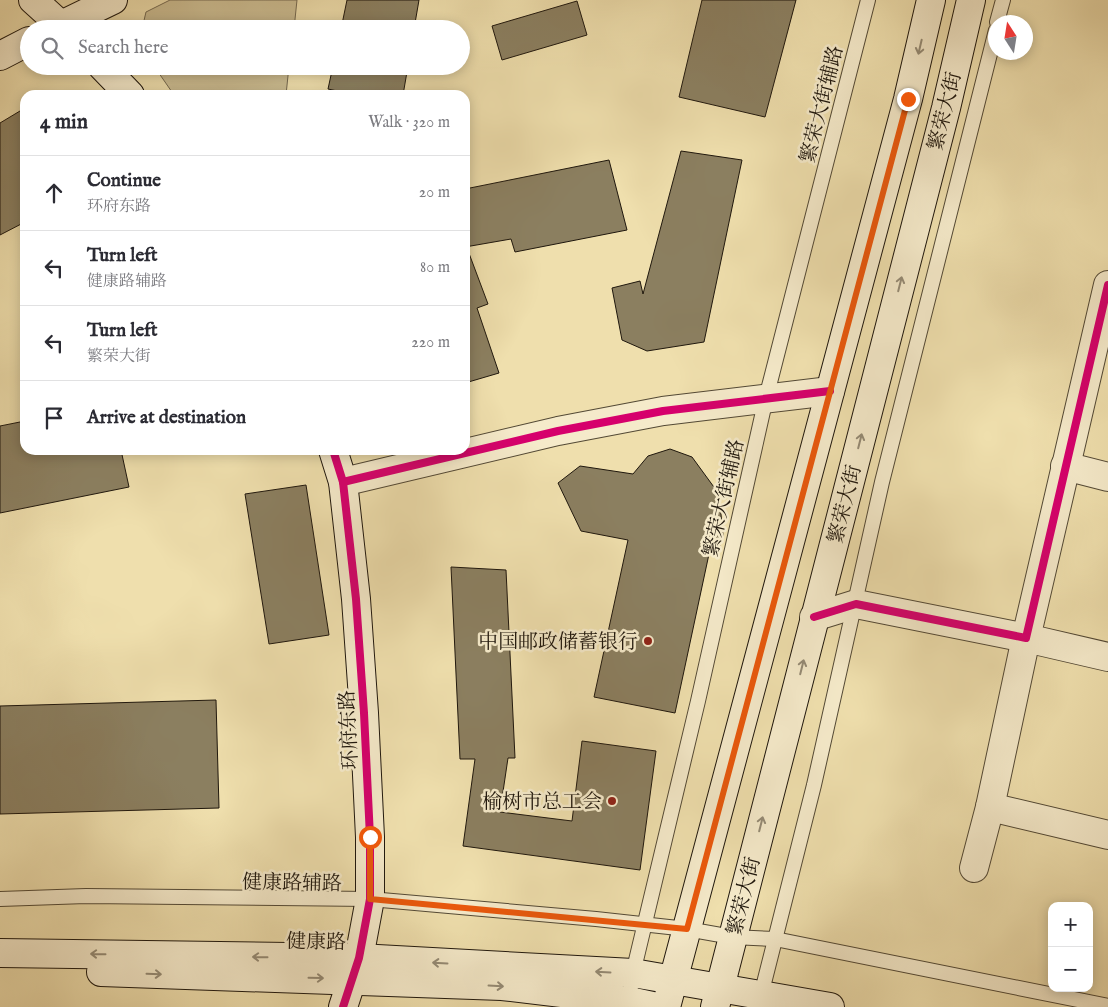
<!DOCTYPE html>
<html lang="en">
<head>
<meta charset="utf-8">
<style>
  :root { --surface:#fff; --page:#f2f2f3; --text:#2b2b33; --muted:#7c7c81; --line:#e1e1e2 }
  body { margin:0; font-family:"IM FELL English","Noto Serif SC",serif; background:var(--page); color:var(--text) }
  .controls { position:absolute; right:15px; bottom:15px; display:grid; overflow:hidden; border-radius:10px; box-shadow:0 2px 12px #0003 }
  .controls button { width:45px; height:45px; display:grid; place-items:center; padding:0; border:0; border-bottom:1px solid var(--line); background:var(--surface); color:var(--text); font:25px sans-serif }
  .compass { position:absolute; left:988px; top:15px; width:45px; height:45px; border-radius:50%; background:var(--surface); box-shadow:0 2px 12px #0003; rotate:348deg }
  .stop { position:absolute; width:15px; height:15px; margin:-11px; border:4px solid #ea580c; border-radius:50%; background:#fff }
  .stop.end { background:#ea580c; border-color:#fff; box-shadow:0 1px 5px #0008 }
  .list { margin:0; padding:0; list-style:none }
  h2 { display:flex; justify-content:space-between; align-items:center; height:65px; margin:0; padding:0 20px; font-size:21px }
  h2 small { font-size:16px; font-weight:400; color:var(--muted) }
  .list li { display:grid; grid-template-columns:32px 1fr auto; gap:15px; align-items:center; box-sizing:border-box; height:75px; padding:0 20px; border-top:1px solid var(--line) }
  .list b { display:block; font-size:19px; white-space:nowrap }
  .list p { margin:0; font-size:16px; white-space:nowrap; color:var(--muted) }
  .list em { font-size:16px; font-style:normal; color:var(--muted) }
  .icon { flex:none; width:28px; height:28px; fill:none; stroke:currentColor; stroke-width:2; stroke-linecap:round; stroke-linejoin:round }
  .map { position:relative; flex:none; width:1108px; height:1007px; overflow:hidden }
  .search { position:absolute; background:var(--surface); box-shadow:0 2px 12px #0003; left:20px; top:20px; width:450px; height:55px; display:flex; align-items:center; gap:12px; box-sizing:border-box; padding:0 18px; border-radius:28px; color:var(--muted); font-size:19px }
  .panel { position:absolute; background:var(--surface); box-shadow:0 2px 12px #0003; left:20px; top:90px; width:450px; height:365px; border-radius:15px }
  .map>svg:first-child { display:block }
  .green { fill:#ccbd92; stroke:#766a50 }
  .building { fill:#8b7f60; stroke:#1f170d }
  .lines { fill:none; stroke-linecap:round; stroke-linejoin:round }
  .lane-casing { stroke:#534935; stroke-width:16 }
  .street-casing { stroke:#534935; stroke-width:30 }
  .secondary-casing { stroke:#1f170d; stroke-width:30 }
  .lane { stroke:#f5eaca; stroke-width:14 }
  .street { stroke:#f5eaca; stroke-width:28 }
  .secondary { stroke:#f5eaca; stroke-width:28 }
  .cycleway-casing { stroke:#f5eaca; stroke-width:11 }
  .cycleway { stroke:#d6006c; stroke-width:8 }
  .oneway { stroke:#958b75 }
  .route { stroke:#ea580c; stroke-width:6 }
  .poi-dot { fill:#8f2418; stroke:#f5eaca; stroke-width:2 }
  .labels { text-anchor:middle; stroke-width:5; stroke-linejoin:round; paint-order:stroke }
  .street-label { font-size:20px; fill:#1f170d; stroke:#f5eaca }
  .poi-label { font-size:20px; fill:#1f170d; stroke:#f5eaca; text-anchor:end }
</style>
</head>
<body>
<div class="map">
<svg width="1108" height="1007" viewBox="0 0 1108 1007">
  <rect width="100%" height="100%" fill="#efdfad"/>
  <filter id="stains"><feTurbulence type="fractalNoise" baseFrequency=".004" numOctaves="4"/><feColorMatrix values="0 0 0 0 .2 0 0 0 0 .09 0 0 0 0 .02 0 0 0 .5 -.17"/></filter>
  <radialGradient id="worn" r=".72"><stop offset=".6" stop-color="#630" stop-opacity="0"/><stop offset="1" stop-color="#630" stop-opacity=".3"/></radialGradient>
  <g class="green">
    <polygon points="170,0 297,0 294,29 142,29 146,12"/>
    <polygon points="154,66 289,66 286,95 174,95"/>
  </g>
  <g class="building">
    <polygon points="347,0 419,0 414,29 341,29"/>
    <polygon points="702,0 796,0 765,117 679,97"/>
    <polygon points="577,1 587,35 502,60 492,26"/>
    <polygon points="333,66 408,66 403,95 356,95 328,89"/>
    <polygon points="25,108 25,222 0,235 0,123"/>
    <polygon points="681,151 742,160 704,342 647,351 622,340 612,288 640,281 643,294"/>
    <polygon points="609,160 627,230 515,252 511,239 465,247 465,189"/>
    <polygon points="465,248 467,248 488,304 477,308 499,373 465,383"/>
    <polygon points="25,421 25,450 121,450 129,487 0,513 0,426"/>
    <polygon points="670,449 692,457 719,494 723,535 717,555 709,554 675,713 594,697 628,540 581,531 558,483 580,466 633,474 648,456"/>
    <polygon points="306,485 329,635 269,644 245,494"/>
    <polygon points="451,567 506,570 515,758 508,758 500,812 572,821 582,741 656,751 640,870 463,846 475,759 460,759"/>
    <polygon points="216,700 219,808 0,814 0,706"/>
  </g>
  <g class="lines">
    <g class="lane-casing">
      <g id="lane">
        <polyline points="997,22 1003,0"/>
        <polyline points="0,899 86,896 370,899 596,919 687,929 732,937 775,939 1108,1006"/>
        <polyline points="760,999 814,785 882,482 996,30"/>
        <polyline points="628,1006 633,973 698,701 766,398 868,0"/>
      </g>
    </g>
    <g class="street-casing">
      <g id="street">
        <polyline points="1065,466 1108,477"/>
        <polyline points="343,482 558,431 663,411 830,391"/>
        <polyline points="814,617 856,604 1026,638 1108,285"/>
        <polyline points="990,807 1108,835"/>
        <polyline points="974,868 990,807 1026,638 1108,657"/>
      </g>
    </g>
    <g class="secondary-casing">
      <g id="secondary">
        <polyline points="33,0 65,29"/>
        <polyline points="53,29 113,0"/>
        <polyline points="0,56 29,41"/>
        <polyline points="102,66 130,95"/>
        <polyline points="333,450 343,482 356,599 364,713 370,837 370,899 359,958 343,1007"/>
        <polyline points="0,953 359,958 633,973 830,1007"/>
        <polyline points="101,972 502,986 629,1001 657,1007"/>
        <polyline points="666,1007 908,99 931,0"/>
        <polyline points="715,1007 946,108 971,0"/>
      </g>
    </g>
    <use href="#lane" class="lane"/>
    <use href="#street" class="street"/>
    <use href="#secondary" class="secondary"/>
    <g class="cycleway-casing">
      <g id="cycleway">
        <polyline points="333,450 343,482 356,599 364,713 370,837 370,899 359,958 343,1007"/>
        <polyline points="343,482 558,431 663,411 830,391"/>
        <polyline points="814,617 856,604 1026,638 1108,285"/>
      </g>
    </g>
    <use href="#cycleway" class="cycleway"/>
  </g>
  <defs><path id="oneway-shaft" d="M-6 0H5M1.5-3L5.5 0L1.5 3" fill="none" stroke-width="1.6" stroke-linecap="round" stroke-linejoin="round" transform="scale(1.25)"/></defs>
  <g class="oneway">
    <use href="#oneway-shaft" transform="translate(920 47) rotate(103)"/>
    <use href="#oneway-shaft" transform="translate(900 284) rotate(-76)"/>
    <use href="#oneway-shaft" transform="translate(860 441) rotate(-76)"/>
    <use href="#oneway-shaft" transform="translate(802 667) rotate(-76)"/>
    <use href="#oneway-shaft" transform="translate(761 824) rotate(-76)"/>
    <use href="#oneway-shaft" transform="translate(98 954) rotate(-179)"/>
    <use href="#oneway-shaft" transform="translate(260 957) rotate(-179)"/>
    <use href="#oneway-shaft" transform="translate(440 963) rotate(-177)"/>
    <use href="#oneway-shaft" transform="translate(603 972) rotate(-177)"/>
    <use href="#oneway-shaft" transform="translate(154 974) rotate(2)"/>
    <use href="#oneway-shaft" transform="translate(316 978) rotate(1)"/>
    <use href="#oneway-shaft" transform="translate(496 986) rotate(3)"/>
  </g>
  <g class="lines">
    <polyline class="route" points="370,837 370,899 687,929 908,99"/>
  </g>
  <g class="poi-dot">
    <circle cx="648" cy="641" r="5"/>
    <circle cx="612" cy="801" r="5"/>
  </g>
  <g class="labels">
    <g class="street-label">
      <text transform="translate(821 104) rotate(-76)" y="7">繁荣大街辅路</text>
      <text transform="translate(944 111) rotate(-76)" y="7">繁荣大街</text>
      <text transform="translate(723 498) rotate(-77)" y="7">繁荣大街辅路</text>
      <text transform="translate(844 504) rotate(-76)" y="7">繁荣大街</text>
      <text transform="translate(348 730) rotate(-93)" y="7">环府东路</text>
      <text transform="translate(292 882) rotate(1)" y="7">健康路辅路</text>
      <text transform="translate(743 896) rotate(-76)" y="7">繁荣大街</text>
      <text transform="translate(316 941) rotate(1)" y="7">健康路</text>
    </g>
    <g class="poi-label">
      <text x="638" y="648">中国邮政储蓄银行</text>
      <text x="602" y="808">榆树市总工会</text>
    </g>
  </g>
  <rect width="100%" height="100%" filter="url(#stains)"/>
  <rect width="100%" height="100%" fill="url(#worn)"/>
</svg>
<div class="controls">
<button>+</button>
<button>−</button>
</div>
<svg class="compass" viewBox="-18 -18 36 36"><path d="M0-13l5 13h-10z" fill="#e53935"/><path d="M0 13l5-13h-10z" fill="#7c7c81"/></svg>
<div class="stop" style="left:370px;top:837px"></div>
<div class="stop end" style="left:908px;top:99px"></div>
<div class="search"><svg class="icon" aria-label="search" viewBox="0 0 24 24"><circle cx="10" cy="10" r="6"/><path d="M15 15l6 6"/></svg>Search here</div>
<section class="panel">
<h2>4 min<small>Walk · 320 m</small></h2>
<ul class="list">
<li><svg class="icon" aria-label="ahead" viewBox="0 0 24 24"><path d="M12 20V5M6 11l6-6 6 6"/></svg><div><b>Continue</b><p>环府东路</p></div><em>20 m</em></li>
<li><svg class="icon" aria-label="left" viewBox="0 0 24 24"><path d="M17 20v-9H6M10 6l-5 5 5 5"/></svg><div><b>Turn left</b><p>健康路辅路</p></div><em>80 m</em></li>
<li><svg class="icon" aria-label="left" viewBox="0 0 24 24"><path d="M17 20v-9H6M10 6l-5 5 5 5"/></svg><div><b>Turn left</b><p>繁荣大街</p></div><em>220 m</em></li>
<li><svg class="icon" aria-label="arrive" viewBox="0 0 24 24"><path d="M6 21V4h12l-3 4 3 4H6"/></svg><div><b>Arrive at destination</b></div></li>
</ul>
</section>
</div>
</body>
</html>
